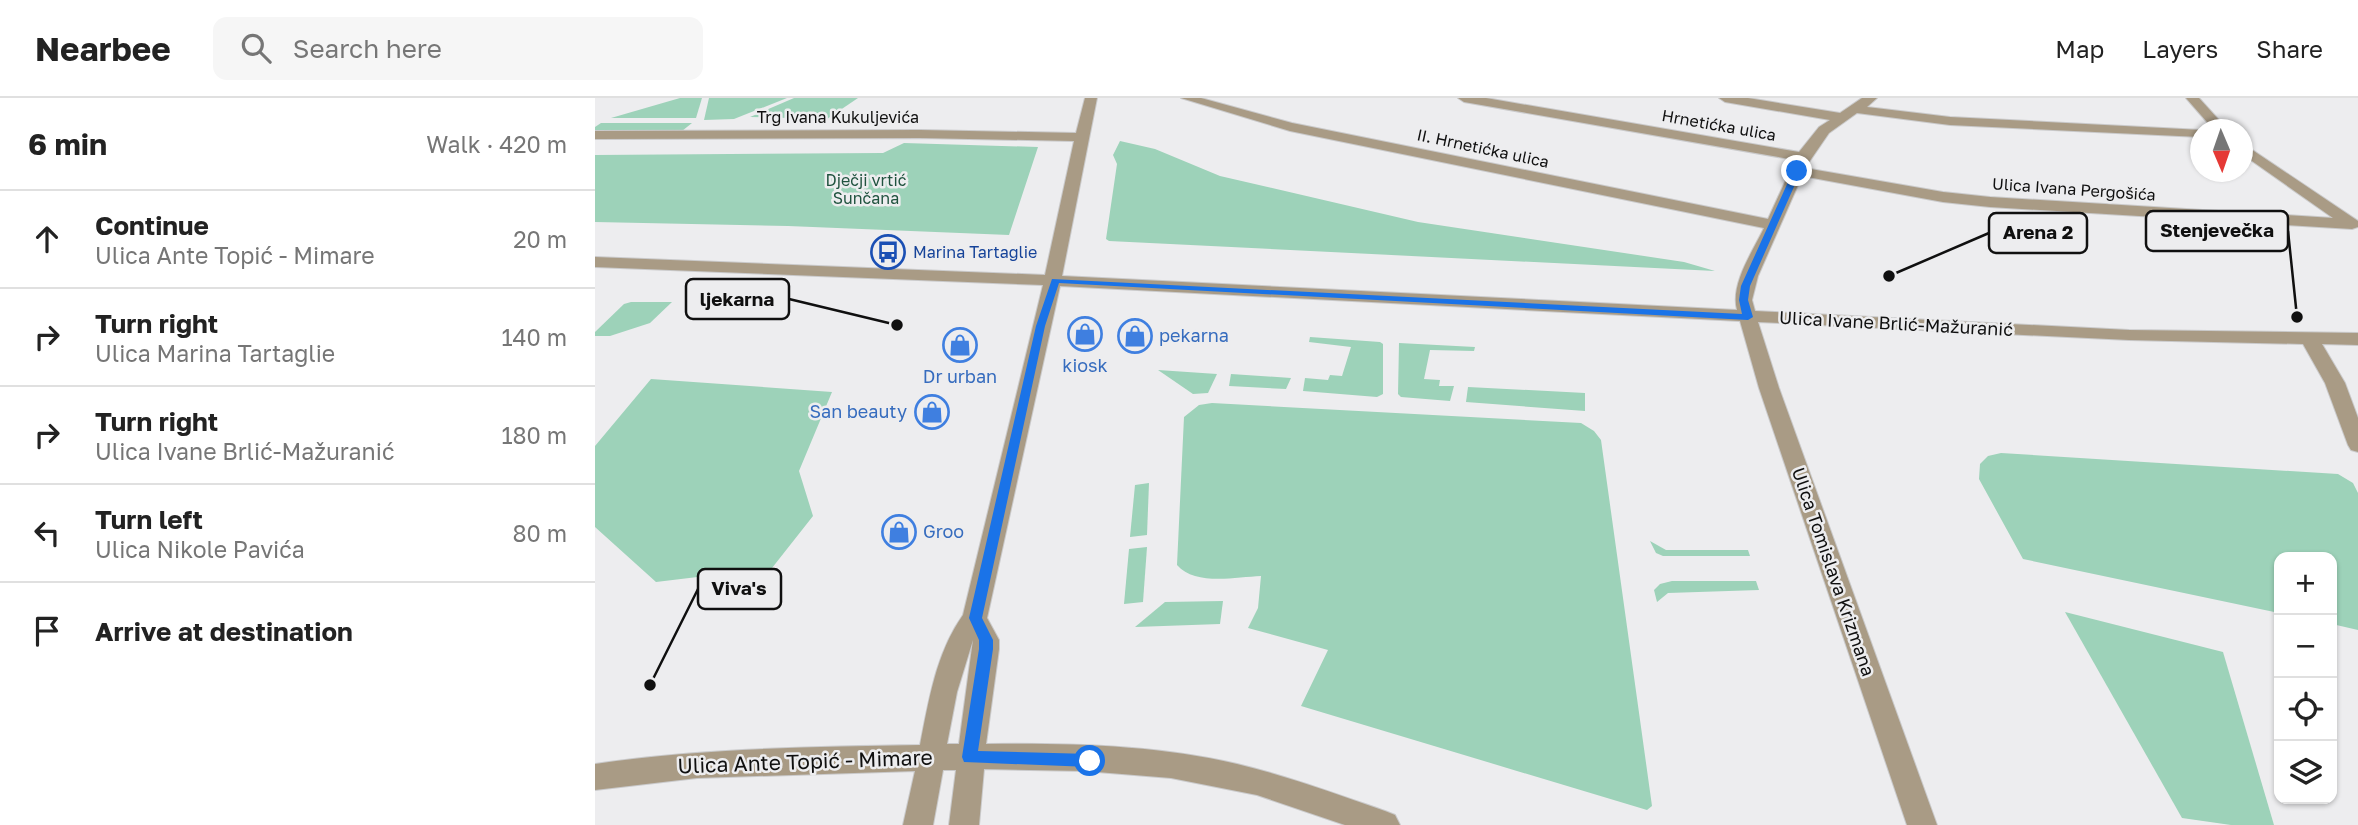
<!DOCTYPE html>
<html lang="en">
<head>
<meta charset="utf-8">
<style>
  :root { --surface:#fff; --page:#f6f6f6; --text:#222; --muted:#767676; --line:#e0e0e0 }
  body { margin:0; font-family:"Golos Text",sans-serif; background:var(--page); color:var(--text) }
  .controls { position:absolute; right:21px; bottom:21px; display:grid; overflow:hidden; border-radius:14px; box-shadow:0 2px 5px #0004 }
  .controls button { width:63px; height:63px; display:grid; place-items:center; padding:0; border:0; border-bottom:2px solid var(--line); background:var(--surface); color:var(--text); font:35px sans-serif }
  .compass { position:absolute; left:1595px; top:21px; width:63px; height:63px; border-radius:50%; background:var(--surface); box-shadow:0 2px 5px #0004; rotate:178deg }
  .stop { position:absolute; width:21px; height:21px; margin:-16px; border:5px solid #1a73e8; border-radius:50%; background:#fff }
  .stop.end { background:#1a73e8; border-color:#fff; box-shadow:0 2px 7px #0008 }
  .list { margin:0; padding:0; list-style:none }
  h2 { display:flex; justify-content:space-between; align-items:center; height:91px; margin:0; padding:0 28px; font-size:30px }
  h2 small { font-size:23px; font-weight:400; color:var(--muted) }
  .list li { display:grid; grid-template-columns:46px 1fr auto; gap:21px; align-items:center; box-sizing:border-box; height:98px; padding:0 28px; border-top:2px solid var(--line) }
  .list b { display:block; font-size:26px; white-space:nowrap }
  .list p { margin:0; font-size:23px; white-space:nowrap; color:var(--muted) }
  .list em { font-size:23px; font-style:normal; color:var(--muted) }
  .icon { flex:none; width:38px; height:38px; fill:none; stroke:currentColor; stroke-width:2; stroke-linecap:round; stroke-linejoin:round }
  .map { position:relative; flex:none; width:1763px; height:727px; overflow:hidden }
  header { display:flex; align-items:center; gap:42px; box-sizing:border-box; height:98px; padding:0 35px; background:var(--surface); border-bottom:2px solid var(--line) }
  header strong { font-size:33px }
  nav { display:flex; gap:38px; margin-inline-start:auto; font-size:24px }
  .search { width:490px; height:63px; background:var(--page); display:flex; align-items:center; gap:18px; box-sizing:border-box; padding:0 24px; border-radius:14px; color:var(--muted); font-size:26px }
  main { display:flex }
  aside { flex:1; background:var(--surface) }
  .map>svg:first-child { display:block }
  .green { fill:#9dd2b9 }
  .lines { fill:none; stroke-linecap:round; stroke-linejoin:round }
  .minor-casing { stroke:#cacacb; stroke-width:2 }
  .minor { fill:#a99b85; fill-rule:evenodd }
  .route { fill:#1a73e8 }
  .labels { text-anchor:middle; stroke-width:5; stroke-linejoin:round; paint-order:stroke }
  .far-street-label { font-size:16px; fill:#101010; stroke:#ededef }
  .far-park-label { font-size:16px; fill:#20533f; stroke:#ededef }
  .far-transit-label { font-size:16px; fill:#164399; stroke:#ededef; text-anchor:start }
  .street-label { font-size:18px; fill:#101010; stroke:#ededef }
  .shop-label { font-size:18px; fill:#366cbe; stroke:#ededef; text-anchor:start }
  .near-street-label { font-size:21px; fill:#101010; stroke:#ededef }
  .leader { fill:none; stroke:#101010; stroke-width:2.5 }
  .callout-dot { fill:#101010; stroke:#ededef; stroke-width:2.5 }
  .callout { fill:#ededef; stroke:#101010; stroke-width:2.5 }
  .callout-label { font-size:19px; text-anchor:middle; font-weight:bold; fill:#101010 }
</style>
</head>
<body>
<header>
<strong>Nearbee</strong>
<div class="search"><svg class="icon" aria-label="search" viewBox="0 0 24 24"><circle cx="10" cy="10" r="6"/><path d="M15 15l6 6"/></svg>Search here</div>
<nav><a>Map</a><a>Layers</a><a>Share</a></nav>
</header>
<main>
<aside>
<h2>6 min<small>Walk · 420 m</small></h2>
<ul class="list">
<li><svg class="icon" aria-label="ahead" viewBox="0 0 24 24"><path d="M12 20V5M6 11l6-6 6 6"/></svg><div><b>Continue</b><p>Ulica Ante Topić - Mimare</p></div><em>20 m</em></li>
<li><svg class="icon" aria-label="right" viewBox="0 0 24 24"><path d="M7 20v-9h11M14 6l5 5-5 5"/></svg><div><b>Turn right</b><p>Ulica Marina Tartaglie</p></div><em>140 m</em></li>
<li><svg class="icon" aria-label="right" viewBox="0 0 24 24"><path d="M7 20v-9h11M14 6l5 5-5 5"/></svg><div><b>Turn right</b><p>Ulica Ivane Brlić-Mažuranić</p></div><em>180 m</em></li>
<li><svg class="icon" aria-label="left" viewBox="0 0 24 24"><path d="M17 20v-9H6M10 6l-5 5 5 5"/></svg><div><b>Turn left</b><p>Ulica Nikole Pavića</p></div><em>80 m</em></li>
<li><svg class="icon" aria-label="arrive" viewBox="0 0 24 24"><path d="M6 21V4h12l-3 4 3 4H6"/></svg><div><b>Arrive at destination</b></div></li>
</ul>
</aside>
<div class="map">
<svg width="1763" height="727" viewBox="0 0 1763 727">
  <rect width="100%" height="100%" fill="#ededef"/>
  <g class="green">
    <polygon points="85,0 107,0 101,20 16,20"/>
    <polygon points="114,0 192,0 139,21 109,22"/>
    <polygon points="199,0 263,0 232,21 155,19"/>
    <polygon points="6,25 97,25 87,33 0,33 0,29"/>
    <polygon points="525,43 560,51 625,78 823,124 1089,164 1120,173 514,143 511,141 522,66 518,57"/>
    <polygon points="309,45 443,49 414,137 193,128 0,124 0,57 288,55"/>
    <polygon points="36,204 77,204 55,225 15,238 0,238 0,234 29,206"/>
    <polygon points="715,239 785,244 788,246 788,296 782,299 708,293 710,280 733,282 735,277 747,278 756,249 714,244"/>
    <polygon points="804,245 880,249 879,253 835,252 829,281 845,282 844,288 859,288 855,303 806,299 803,296"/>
    <polygon points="563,272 622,276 613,295 598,296"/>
    <polygon points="636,276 696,280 691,291 634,288"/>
    <polygon points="56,281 237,294 204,373 218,418 177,470 61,484 0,429 0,348"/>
    <polygon points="873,289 990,295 990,313 871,304"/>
    <path d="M 617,305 L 986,325 L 999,333 L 1006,342 L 1057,708 L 1052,712 L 706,608 L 733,552 L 653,530 L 663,510 L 666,478 C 640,479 600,488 582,467 L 589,319 L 604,307 Z"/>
    <polygon points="1406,355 1743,376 1758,385 1763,395 1763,532 1737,526 1737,459 1684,459 1684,515 1428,461 1384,381 1385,366 1393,358"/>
    <polygon points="554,385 552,437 535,439 540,387"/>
    <polygon points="1055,443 1071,452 1153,452 1155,458 1068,458 1061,455"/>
    <polygon points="552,449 548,504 529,506 534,451"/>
    <polygon points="1077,483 1161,483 1164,492 1073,495 1062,504 1059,492 1065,486"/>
    <polygon points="628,503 625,526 540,529 570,504"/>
    <polygon points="1470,514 1628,554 1679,727 1636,727 1587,720"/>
  </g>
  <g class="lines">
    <g class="minor-casing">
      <g id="minor">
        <path d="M 490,0 L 502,0 L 467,178 L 1142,212 C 1135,186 1158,153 1169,130 L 695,33 L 586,0 L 606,0 L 697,25 L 1173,121 L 1200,62 L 869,4 L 863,0 L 891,0 L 1204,54 L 1224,29 L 1235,22 L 1130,4 L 1124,0 L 1153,0 L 1245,15 L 1267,0 L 1282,0 L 1272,9 L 1355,19 L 1607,32 L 1605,39 L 1355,27 L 1262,15 L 1234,35 L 1210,70 L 1348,94 L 1395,99 L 1738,120 L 1647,56 L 1647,45 L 1763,123 L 1763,129 L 1757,131 L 1395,109 L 1348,104 L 1207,78 L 1163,178 L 1157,202 L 1160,213 L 1534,232 L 1763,235 L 1763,247 L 1727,246 L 1750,285 L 1763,320 L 1763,354 L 1756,352 L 1753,347 L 1730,285 L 1708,246 L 1534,242 L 1163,224 L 1184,290 L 1342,727 L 1312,727 L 1164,290 L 1145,223 L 465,188 L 392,520 L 404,542 L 404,551 L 391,646 C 474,645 561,647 642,666 C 692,678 741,696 790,713 L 800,717 L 805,727 L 750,727 L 662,697 L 576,680 L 490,673 L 389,671 L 384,727 L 354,727 L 361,672 L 348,672 L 338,727 L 308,727 L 320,673 L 102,680 L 0,692 L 0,666 C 108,650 216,649 325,647 C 334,602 341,555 368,517 L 448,187 L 0,169 L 0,159 L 450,177 L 479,43 L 325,40 L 0,41 L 0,33 L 325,32 L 481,35 ZM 378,542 L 364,646 L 352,646 L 362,594 Z"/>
        <polygon points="1591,0 1604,0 1633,32 1619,32"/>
      </g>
    </g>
    <use href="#minor" class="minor"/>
  </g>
  <polygon class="route" points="1202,70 1206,73 1155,188 1153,202 1158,219 1153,222 464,185 450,228 387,520 398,542 398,551 383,653 495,656 500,658 502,663 500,667 495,669 369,664 367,659 384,551 384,542 374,520 441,228 457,181 1147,216 1144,202 1146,188 1198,73"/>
  <defs>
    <g id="bus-ring" transform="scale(1.75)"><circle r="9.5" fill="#ededef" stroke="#1a4fb4" stroke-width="1.5"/><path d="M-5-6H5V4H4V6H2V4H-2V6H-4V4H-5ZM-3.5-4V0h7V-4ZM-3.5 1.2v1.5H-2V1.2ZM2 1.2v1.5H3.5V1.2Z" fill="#1a4fb4"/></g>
    <g id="shop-ring" transform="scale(1.75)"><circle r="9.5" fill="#ededef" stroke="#3f7fe0" stroke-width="1.5"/><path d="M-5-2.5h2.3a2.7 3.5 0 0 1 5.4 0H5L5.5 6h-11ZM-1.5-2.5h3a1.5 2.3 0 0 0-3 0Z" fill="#3f7fe0"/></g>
  </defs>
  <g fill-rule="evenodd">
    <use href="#bus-ring" x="293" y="154"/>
    <use href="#shop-ring" x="490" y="236"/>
    <use href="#shop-ring" x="540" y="238"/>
    <use href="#shop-ring" x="365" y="247"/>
    <use href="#shop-ring" x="337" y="314"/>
    <use href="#shop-ring" x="304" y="434"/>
  </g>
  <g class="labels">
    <g class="far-street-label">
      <text x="243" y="25">Trg Ivana Kukuljevića</text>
      <text transform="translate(1124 27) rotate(10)" y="6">Hrnetićka ulica</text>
      <text transform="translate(888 50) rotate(12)" y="6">II. Hrnetićka ulica</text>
      <text transform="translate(1479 91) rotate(4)" y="6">Ulica Ivana Pergošića</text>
    </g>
    <g class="far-park-label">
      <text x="271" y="88">Dječji vrtić<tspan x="271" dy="18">Sunčana</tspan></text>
    </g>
    <g class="far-transit-label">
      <text x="318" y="160">Marina Tartaglie</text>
    </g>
    <g class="street-label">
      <text transform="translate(1301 226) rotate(3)" y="6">Ulica Ivane Brlić-Mažuranić</text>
      <text transform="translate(1238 474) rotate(71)" y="6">Ulica Tomislava Krizmana</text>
    </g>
    <g class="shop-label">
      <text x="564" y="244">pekarna</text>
      <text x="490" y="274" text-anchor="middle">kiosk</text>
      <text x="365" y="285" text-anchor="middle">Dr urban</text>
      <text x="312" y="320" text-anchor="end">San beauty</text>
      <text x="328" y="440">Groo</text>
    </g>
    <g class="near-street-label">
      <text transform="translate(210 664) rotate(-2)" y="7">Ulica Ante Topić - Mimare</text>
    </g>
  </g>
  <path class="leader" d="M1702 219L1693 133M1294 178L1394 135M302 227L194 201M55 587L103 491"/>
  <g class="callout-dot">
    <circle cx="1702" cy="219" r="7"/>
    <circle cx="1294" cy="178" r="7"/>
    <circle cx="302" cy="227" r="7"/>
    <circle cx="55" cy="587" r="7"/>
  </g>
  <g class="callout">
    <rect x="1551" y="113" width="142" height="40" rx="7"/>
    <rect x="1394" y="115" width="98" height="40" rx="7"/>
    <rect x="91" y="181" width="103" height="40" rx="7"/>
    <rect x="103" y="471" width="83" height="40" rx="7"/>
  </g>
  <g class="callout-label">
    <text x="1622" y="139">Stenjevečka</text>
    <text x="1443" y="141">Arena 2</text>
    <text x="142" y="208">ljekarna</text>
    <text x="144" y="497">Viva's</text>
  </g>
</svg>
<div class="controls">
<button>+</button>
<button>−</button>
<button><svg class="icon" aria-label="locate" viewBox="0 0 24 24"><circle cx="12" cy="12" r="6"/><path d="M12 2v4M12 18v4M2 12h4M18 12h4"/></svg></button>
<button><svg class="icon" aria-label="layers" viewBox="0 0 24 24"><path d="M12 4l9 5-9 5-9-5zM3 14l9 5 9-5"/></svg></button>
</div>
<svg class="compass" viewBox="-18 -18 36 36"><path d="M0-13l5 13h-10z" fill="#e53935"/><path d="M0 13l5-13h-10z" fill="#767676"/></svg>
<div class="stop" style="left:495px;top:663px"></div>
<div class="stop end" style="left:1202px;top:73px"></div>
</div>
</main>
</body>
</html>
